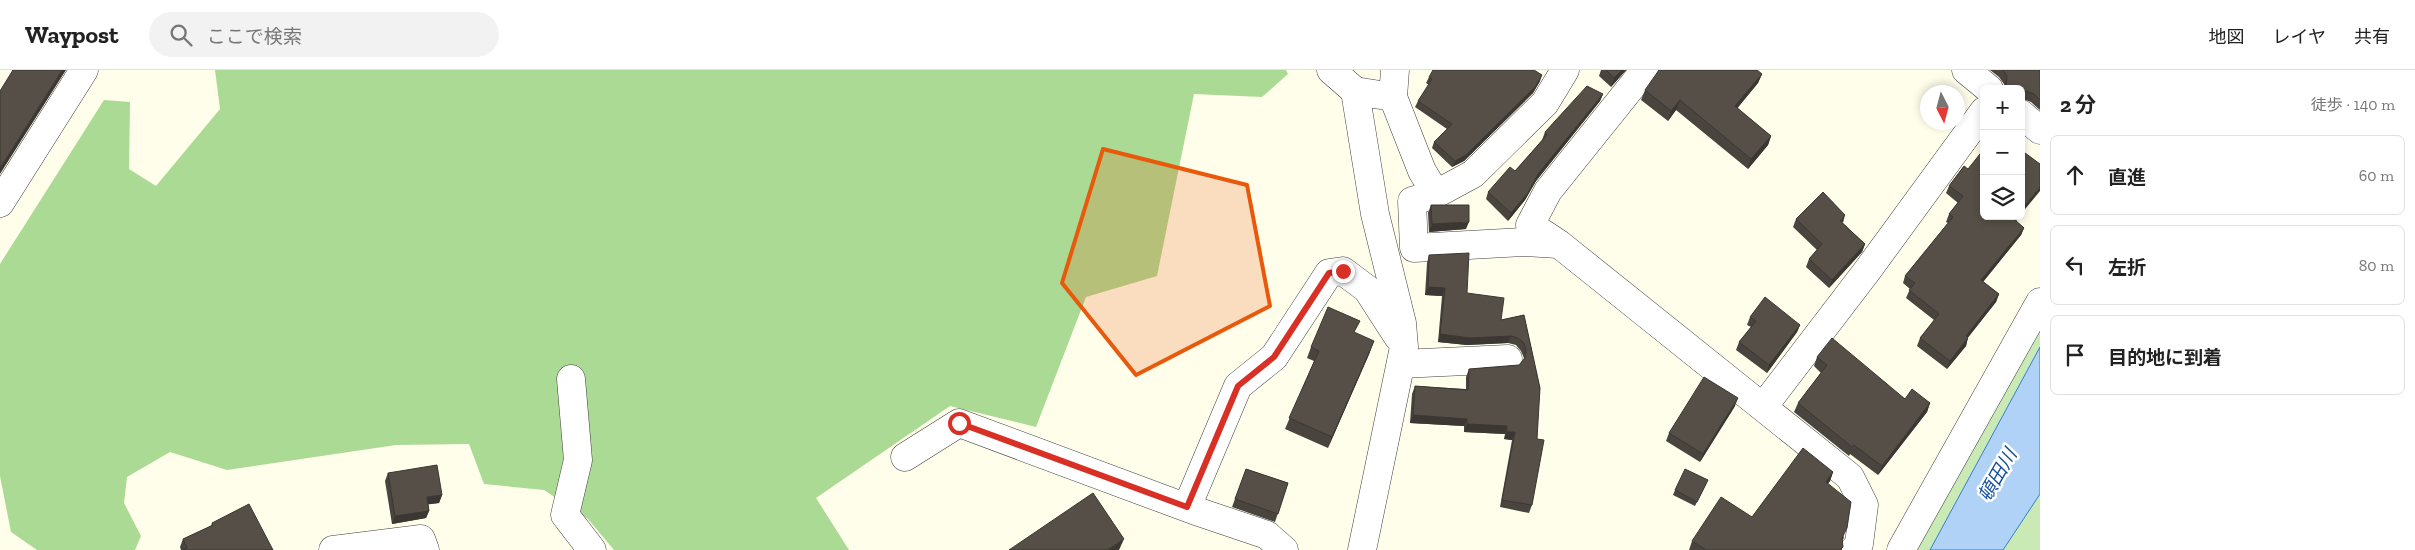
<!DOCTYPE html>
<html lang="ja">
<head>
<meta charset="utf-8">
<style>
  :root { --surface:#fff; --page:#f2f2f2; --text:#222; --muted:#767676; --line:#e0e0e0 }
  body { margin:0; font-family:"Zilla Slab","Noto Sans JP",serif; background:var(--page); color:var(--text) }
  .controls { position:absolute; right:15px; top:15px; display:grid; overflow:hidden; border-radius:8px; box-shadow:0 2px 8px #0003 }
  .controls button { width:45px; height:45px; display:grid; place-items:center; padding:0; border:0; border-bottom:1px solid var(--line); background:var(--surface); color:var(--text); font:25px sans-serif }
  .compass { position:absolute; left:1920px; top:15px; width:45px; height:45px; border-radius:50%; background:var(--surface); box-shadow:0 2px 8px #0003; rotate:174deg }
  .stop { position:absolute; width:15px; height:15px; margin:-11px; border:4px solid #d93025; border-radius:50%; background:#fff }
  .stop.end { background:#d93025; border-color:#fff; box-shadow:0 1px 5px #0008 }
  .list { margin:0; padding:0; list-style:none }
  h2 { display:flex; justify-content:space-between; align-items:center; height:65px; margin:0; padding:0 20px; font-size:21px }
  h2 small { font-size:16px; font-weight:400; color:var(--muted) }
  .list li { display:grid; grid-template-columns:32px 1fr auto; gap:15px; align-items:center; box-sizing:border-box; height:80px; margin:0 10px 10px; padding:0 10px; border:1px solid var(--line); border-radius:8px }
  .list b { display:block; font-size:19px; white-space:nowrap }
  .list em { font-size:16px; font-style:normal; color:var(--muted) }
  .icon { flex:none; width:28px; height:28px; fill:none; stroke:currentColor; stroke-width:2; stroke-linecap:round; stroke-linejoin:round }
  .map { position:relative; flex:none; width:2040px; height:480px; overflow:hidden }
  header { display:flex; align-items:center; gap:30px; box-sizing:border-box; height:70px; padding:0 25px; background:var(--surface); border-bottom:1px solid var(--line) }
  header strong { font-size:24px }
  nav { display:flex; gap:28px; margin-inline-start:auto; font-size:18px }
  .search { width:350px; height:45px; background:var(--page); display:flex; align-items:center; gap:12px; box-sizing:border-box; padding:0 18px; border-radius:28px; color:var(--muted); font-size:19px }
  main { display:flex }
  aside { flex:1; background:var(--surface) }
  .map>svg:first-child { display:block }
  .green { fill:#c9e9b5 }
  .forest { fill:#aada94 }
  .water { fill:#b0d2f6; stroke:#367dcd }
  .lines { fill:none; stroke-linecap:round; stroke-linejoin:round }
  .minor-casing { stroke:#3f3f3f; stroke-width:29 }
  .minor { stroke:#fff; stroke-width:28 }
  .wall { fill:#49443e }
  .shaded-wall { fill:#3c3732 }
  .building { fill:#554f48; stroke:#3c3732 }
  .route { stroke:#d93025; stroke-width:6 }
  .marked { fill:#e8590c; fill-opacity:0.2; stroke:#e8590c; stroke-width:4; stroke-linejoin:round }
  .labels { text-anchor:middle; stroke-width:5; stroke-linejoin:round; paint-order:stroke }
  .water-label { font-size:19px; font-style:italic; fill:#15509d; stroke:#fff }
</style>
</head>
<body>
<header>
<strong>Waypost</strong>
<div class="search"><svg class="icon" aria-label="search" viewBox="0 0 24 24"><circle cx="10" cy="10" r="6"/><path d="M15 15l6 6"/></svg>ここで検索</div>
<nav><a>地図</a><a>レイヤ</a><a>共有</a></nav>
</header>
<main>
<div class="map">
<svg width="2040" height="480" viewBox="0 0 2040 480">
  <rect width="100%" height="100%" fill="#fffeeb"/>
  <g class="green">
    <polygon points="2040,246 2040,277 1930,480 1908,480"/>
    <polygon points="2040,424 2040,480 2003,480"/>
  </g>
  <polygon class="forest" points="215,0 1286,0 1288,4 1262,27 1194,24 1157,206 1086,227 1036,357 950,336 816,428 849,480 614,480 588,449 544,420 484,414 469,374 396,375 227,400 170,382 127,407 124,433 141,466 135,480 37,480 11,462 0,406 0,194 104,30 130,32 129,99 156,116 220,39"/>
  <polygon class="water" points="2040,277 2040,424 2003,480 1930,480"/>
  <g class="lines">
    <g class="minor-casing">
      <g id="minor">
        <polyline points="1331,0 1355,21"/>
        <polyline points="1645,0 1548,121 1530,155 1559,174 1850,407 1864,435 1859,474 1854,480"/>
        <polyline points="1966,0 1989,19"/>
        <polyline points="1393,27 1422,101 1436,124 1412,131 1414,178 1523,172 1558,174"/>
        <polyline points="2021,44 2040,60"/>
        <polyline points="1436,124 1473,104 1545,33 1565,0"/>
        <polyline points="0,133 84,0"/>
        <polyline points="1401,294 1508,289"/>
        <polyline points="571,309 578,390 565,445 592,480"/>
        <polyline points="1763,337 1867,201 1984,41"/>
        <polyline points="905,387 959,353 1193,440 1267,465 1284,480"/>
        <polyline points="1187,437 1238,316 1274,287 1329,203 1343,201 1367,219 1398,267"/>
        <polyline points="333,480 421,469 425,480"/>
        <polyline points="1362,480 1404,277 1402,253 1375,144 1355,21 1393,27 1395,0"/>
        <polyline points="1901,480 2040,232"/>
      </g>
    </g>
    <use href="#minor" class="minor"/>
  </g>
  <g class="wall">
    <polygon points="1601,0 1626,0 1611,17 1599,6"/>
    <polygon points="1990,0 2040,0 2040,40 2031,32 2023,29 2021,19 2004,19 2004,14 1999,7"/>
    <polygon points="1762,4 1758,13 1737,38 1771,66 1768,75 1748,99 1676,40 1668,51 1641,30 1645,20"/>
    <polygon points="1429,7 1540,11 1533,23 1464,91 1452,97 1432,78 1434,72 1447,59 1415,37 1418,31 1429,15 1426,13"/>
    <polygon points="1603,24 1600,31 1536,111 1525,130 1508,151 1486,129 1488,122 1515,101 1542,70 1545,62"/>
    <polygon points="1964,96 1984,146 2020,146 2016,151 2024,158 2021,165 1983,212 1999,224 1996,232 1968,267 1966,276 1947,299 1917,276 1920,268 1934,250 1906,228 1910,219 1903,213 1905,206 1948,153 1946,152 1949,144 1958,133 1946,123 1949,116"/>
    <polygon points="1431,135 1466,159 1429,162 1428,143"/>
    <polygon points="1796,149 1843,153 1865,174 1862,182 1829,218 1806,197 1809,189 1817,180 1793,157"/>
    <polygon points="1429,185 1467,223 1501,250 1524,245 1540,318 1532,435 1529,443 1500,437 1512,370 1504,369 1505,364 1464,362 1464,356 1410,353 1412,324 1415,316 1466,319 1466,307 1469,299 1519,295 1523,290 1524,288 1521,281 1516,275 1508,273 1467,275 1438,272 1442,226 1425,225 1427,193"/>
    <polygon points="1750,247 1800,255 1797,262 1767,303 1736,280 1739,272 1751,257 1747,255"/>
    <polygon points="1355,263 1370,282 1328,378 1285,359 1314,291 1307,288 1311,277"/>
    <polygon points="1817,287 1905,329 1930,333 1927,342 1878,405 1850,384 1849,386 1794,342 1798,333 1821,303 1814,296"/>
    <polygon points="1735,336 1700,392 1666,371 1669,363"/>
    <polygon points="1246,399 1288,413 1275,452 1232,437"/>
    <polygon points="1833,402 1830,411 1828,413 1844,468 1842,471 1842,480 1689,480 1692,471 1752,447"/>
    <polygon points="388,403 442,425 439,433 428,434 429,441 426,448 392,454 385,411"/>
    <polygon points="1706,414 1695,436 1673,425 1675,420"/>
    <polygon points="212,453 273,480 181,480 180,477 183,469 211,456"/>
  </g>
  <g class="shaded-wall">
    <polygon points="62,0 66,0 0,104 0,98"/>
    <polygon points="1622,0 1626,0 1611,17 1614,8"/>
    <polygon points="1762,4 1758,13 1731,46 1735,36"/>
    <polygon points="1542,5 1540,11 1533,23 1464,91 1452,97 1455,91"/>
    <polygon points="2026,21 2023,29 2021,29 2021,22"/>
    <polygon points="1603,24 1600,31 1536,111 1525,130 1508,151 1511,143 1538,104"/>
    <polygon points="1680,30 1676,40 1668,51 1671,41"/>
    <polygon points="1771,66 1768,75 1748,99 1751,89"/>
    <polygon points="2040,117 2040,121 2021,144 2021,140"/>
    <polygon points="1845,145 1843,153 1840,151"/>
    <polygon points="2016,146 2020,146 2011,157 2014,149"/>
    <polygon points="1469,152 1466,159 1429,162 1432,154"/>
    <polygon points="2024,158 2021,165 1978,218 1981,210"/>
    <polygon points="1865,174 1862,182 1829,218 1832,210"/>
    <polygon points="1428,217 1445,218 1442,226 1425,225"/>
    <polygon points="1999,224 1996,232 1963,274 1966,266"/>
    <polygon points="1800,255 1797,262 1767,303 1769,295"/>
    <polygon points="1440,264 1511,266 1508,273 1467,275 1438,272"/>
    <polygon points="1968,268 1966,276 1947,299 1950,291"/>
    <polygon points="1374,271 1370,282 1328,378 1332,367"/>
    <polygon points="1738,328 1735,336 1700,392 1703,384"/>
    <polygon points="1930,333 1927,342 1878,405 1882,396"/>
    <polygon points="1413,345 1467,349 1464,356 1410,353"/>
    <polygon points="1467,354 1507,356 1505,364 1464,362"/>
    <polygon points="1507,362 1515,362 1512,370 1504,369"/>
    <polygon points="1833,402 1830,411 1823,421 1826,412"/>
    <polygon points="442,425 439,433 424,435 427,427"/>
    <polygon points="429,441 426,448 392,454 395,446"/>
    <polygon points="1124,469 1119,480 1107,480"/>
  </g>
  <g class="building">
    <polygon points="13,0 62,0 0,98 0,21"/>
    <polygon points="1433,0 1534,0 1542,5 1535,17 1466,85 1455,91 1434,72 1452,54 1418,31 1432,9 1429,7"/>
    <polygon points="1606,0 1622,0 1614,8"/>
    <polygon points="1659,0 1757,0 1762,4 1735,36 1771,66 1751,89 1680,30 1671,41 1645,20"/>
    <polygon points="2003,0 2040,0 2040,30 2034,24 2026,21 2021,22 2021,19 2008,19 2006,17 2007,6"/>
    <polygon points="1587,16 1603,24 1538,104 1528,123 1511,143 1488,122 1510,97 1515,101 1547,65 1545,62"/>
    <polygon points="1984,79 1984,146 2016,146 2014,149 2024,158 1981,210 1999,224 1966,266 1968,268 1950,291 1920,268 1939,244 1909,220 1915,213 1905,206 1953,147 1949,144 1963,126 1949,116 1964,96 1968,99"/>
    <polygon points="2021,80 2040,94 2040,117 2021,140"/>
    <polygon points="1823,122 1845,145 1840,151 1865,174 1832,210 1809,189 1822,174 1796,149"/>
    <polygon points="1431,135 1469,135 1469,152 1432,154"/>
    <polygon points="1469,183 1467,223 1504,228 1501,250 1524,245 1540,318 1537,369 1544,370 1532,435 1502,430 1515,362 1507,362 1507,356 1467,354 1467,349 1413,345 1415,316 1468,320 1469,299 1519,295 1525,288 1526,280 1524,273 1518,268 1511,266 1470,268 1440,264 1445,218 1428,217 1429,185"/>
    <polygon points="1765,227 1800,255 1769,295 1739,272 1756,251 1750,247"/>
    <polygon points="1328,237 1360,251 1354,262 1374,271 1332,367 1289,348 1319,281 1311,277"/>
    <polygon points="1832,268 1905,329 1912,319 1930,333 1882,396 1854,375 1852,377 1798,333 1827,295 1817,287"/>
    <polygon points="1704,307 1738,328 1703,384 1669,363"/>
    <polygon points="1803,378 1833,402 1826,412 1851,432 1847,458 1842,468 1843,477 1840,480 1706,480 1692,471 1721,427 1752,447"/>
    <polygon points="437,395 442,425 427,427 429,441 395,446 388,403"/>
    <polygon points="1246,399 1288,413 1278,444 1235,429"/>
    <polygon points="1685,399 1708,410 1697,432 1675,420"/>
    <polygon points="1093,423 1124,469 1107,480 1009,480"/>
    <polygon points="249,434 273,480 183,480 187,478 183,469 213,455 212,453"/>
  </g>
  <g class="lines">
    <polyline class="route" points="959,353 1187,437 1238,316 1274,287 1329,203 1343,201"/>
  </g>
  <path class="marked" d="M 1103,79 L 1247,115 L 1270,236 L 1136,305 L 1062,213 Z"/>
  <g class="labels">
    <g class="water-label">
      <text transform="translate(1997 405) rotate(-60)" y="7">頓田川</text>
    </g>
  </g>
</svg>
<div class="controls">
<button>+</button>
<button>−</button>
<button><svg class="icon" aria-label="layers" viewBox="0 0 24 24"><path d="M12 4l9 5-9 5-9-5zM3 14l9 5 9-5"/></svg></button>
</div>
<svg class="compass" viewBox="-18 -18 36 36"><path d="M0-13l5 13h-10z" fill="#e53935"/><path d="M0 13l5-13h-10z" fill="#767676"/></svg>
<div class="stop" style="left:959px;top:353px"></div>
<div class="stop end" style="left:1343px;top:201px"></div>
</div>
<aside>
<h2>2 分<small>徒歩 · 140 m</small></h2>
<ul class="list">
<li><svg class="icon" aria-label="ahead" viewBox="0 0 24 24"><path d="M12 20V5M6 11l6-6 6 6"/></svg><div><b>直進</b></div><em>60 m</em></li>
<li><svg class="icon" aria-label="left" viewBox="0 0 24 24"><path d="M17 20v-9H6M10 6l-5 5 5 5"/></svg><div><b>左折</b></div><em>80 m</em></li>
<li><svg class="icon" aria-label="arrive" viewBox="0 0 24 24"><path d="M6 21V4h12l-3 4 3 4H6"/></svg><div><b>目的地に到着</b></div></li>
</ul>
</aside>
</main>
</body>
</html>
